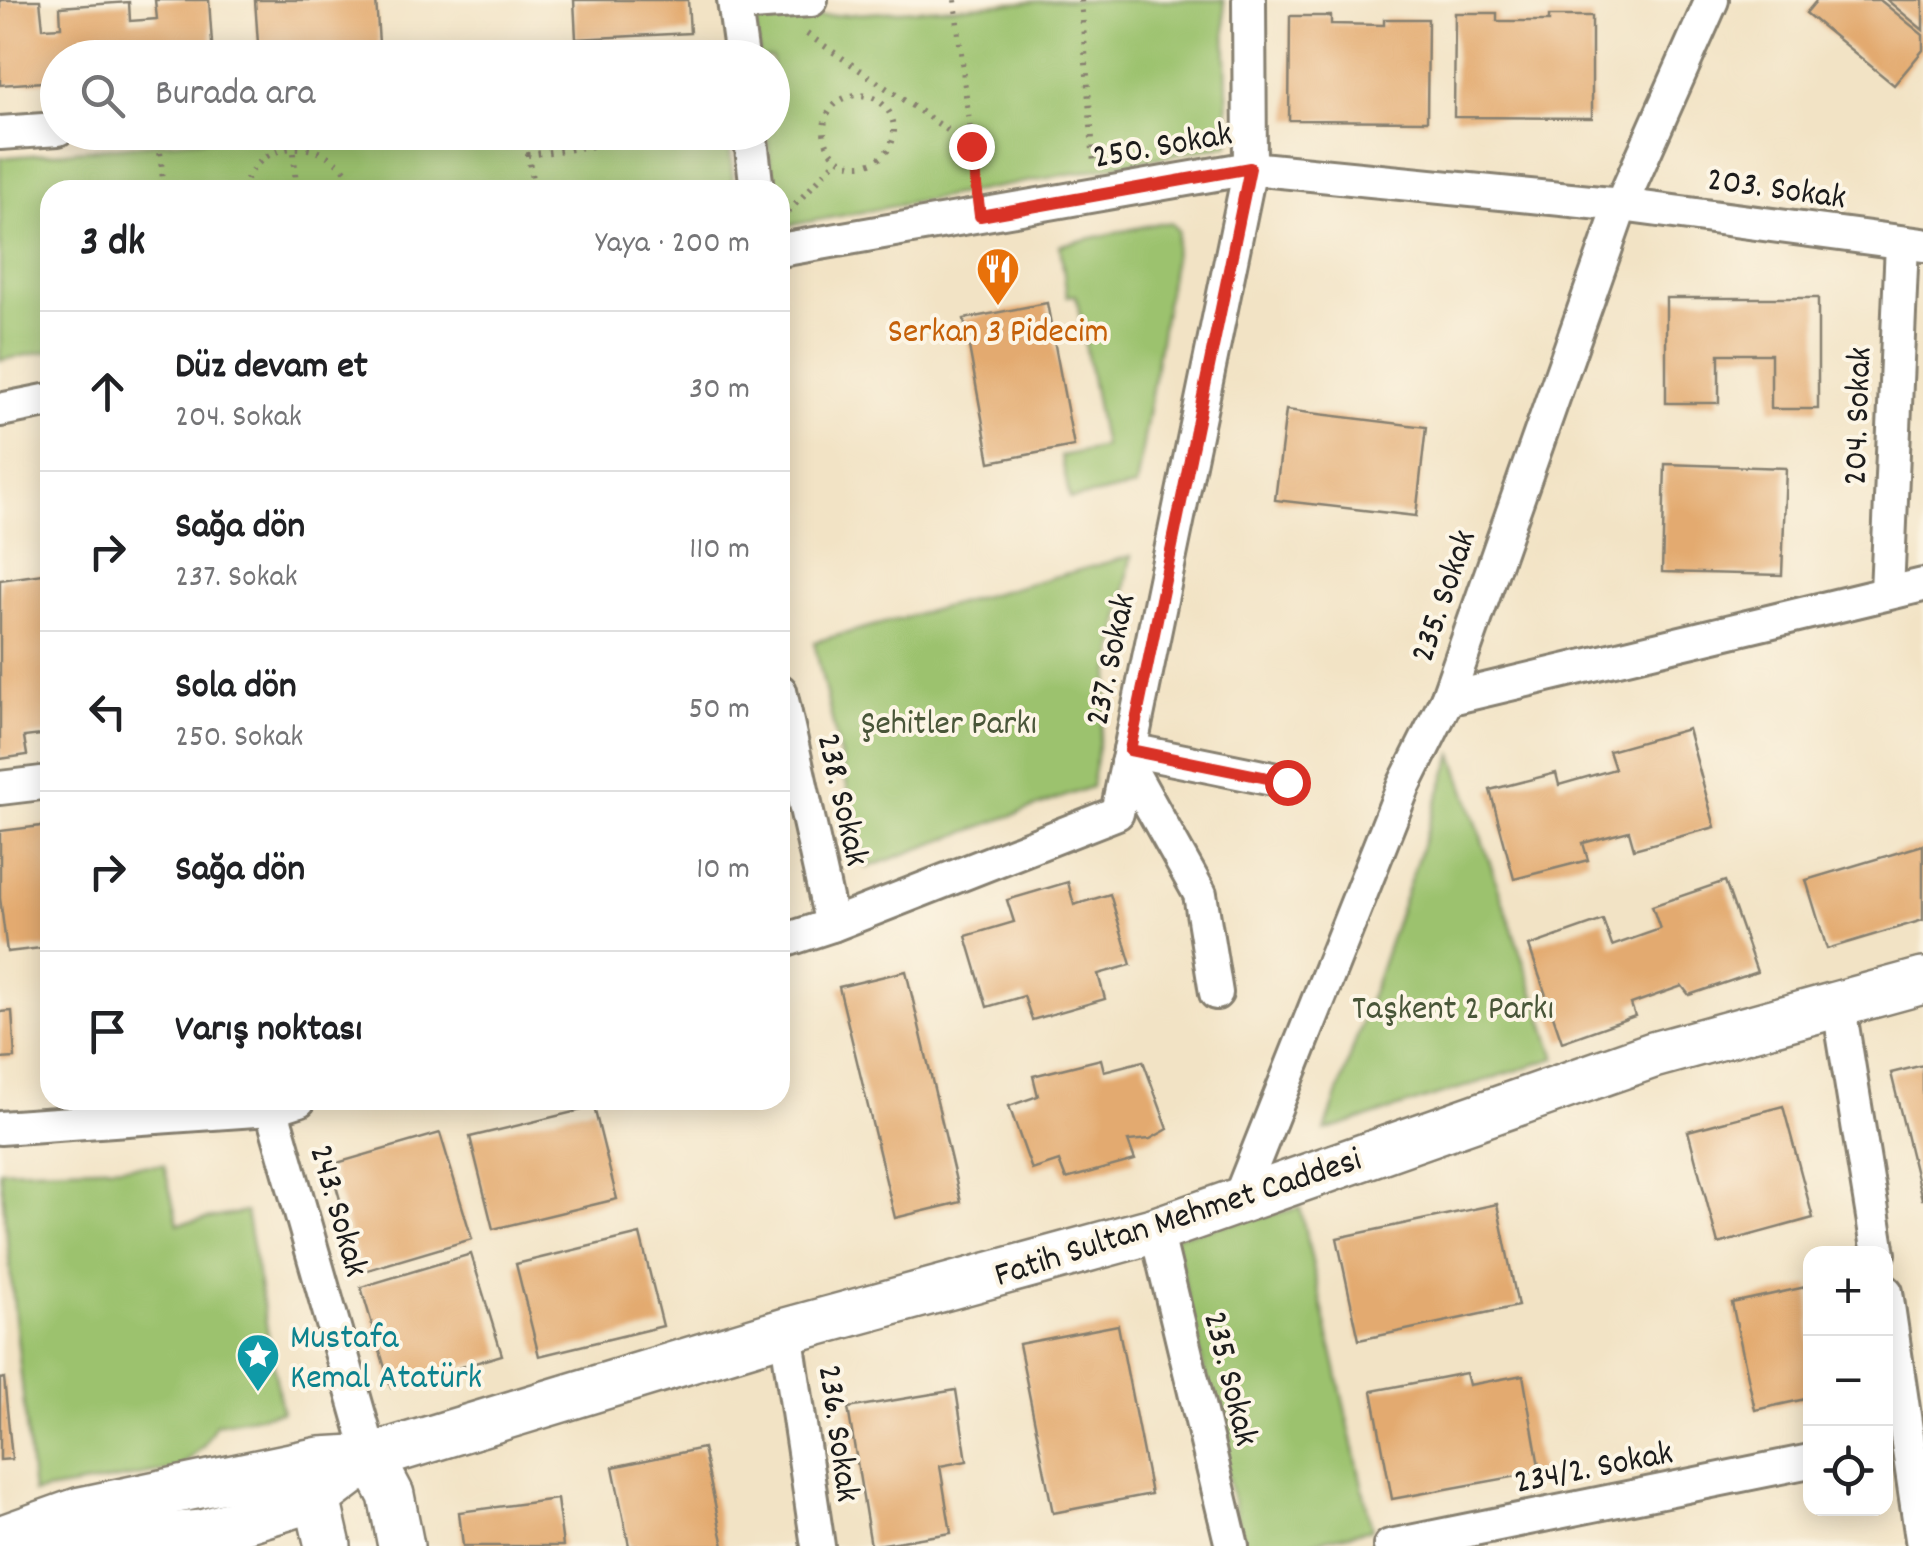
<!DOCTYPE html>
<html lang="tr">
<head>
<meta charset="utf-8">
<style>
  :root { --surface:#fff; --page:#f2f2f2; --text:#202124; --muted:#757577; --line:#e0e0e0 }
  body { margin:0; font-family:Dekko,sans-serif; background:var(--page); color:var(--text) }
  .controls { position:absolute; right:30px; bottom:30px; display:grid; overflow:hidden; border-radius:20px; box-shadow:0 5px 25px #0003 }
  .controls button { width:90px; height:90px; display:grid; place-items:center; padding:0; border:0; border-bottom:2px solid var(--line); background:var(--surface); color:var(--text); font:50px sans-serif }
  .stop { position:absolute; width:30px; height:30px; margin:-22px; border:8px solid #d93025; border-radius:50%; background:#fff }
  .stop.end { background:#d93025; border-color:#fff; box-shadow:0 2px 10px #0008 }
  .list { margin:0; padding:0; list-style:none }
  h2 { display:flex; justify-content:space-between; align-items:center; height:130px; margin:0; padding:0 40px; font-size:42px }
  h2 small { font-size:32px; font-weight:400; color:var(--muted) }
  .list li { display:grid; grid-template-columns:65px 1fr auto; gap:30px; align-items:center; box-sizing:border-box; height:160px; padding:0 40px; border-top:2px solid var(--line) }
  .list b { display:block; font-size:38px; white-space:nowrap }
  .list p { margin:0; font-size:32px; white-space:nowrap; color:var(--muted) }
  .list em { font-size:32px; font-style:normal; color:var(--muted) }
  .icon { flex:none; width:55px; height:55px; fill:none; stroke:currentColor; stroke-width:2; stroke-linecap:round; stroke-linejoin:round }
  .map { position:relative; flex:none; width:1923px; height:1546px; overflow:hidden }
  .search { position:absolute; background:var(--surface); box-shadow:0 5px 25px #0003; left:40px; top:40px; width:750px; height:110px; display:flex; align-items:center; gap:25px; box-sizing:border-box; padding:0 35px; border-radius:55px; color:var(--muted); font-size:38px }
  .panel { position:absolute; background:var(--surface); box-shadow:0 5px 25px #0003; left:40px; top:180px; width:750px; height:930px; border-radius:30px }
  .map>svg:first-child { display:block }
  .green { fill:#9cc26e; stroke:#5c6f45; stroke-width:2.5 }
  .building { fill:#e3aa6f }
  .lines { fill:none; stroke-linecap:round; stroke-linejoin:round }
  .street-casing { stroke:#878070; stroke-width:38 }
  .secondary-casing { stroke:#878070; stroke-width:50 }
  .path { stroke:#878070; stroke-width:6; stroke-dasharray:2.5 8; stroke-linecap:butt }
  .street { stroke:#fff; stroke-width:32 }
  .secondary { stroke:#fff; stroke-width:45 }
  .route { stroke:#d93025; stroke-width:12 }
  .labels { text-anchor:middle; stroke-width:8; stroke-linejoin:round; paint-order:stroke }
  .street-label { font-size:35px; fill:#1c1c1c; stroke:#fcf5e5 }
  .food-label { font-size:35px; fill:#c56008; stroke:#fcf5e5 }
  .park-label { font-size:35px; fill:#495639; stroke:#fcf5e5 }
  .culture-label { font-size:35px; fill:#0d838f; stroke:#fcf5e5; text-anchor:start }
</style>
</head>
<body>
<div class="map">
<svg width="1923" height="1546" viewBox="0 0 1923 1546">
  <rect width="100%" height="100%" fill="#fcf5e5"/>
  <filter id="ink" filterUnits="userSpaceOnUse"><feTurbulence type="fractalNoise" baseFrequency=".01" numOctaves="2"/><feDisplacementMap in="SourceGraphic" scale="20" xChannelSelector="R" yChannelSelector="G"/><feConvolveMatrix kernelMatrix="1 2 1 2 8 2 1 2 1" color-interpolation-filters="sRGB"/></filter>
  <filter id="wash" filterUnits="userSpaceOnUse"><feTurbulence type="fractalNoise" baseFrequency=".0048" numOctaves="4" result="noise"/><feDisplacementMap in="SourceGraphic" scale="40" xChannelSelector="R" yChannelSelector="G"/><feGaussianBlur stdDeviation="2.25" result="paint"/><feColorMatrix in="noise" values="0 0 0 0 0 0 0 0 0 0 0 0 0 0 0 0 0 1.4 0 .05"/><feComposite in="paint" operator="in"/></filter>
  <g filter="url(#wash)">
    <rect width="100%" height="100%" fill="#f2e3c5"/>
    <g class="green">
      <polygon points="1061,0 1224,0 1229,145 780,227 780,190 773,190 767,133 772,132 772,58 759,57 755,21"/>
      <polygon points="278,132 728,133 734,190 50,190 50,351 0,360 0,158"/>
      <polygon points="1159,223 1171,223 1178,231 1136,487 1070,499 1061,456 1104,447 1076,295 1067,296 1060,245"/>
      <polygon points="1131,556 1091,787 866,868 814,642"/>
      <polygon points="1453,754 1556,1058 1325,1131"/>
      <polygon points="164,1165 178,1224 246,1212 282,1412 216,1424 204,1445 179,1469 33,1493 0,1170"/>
      <polygon points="1300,1208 1372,1529 1295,1546 1243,1546 1174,1236"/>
    </g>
    <g id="blocks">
      <g class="building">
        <polygon points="0,0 40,0 43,28 61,27 60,7 129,2 130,21 157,19 155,0 209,0 213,58 58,58 58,81 0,85"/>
        <polygon points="255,0 376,0 380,58 259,58"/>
        <polygon points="574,0 688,0 690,33 576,39"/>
        <polygon points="1817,0 1880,0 1923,35 1923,50 1894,85 1806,13"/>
        <polygon points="1887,0 1923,0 1923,30"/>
        <polygon points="1455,13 1497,13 1497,21 1549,21 1549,16 1592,16 1592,118 1454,117"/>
        <polygon points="1290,16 1331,16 1331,24 1384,25 1384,19 1428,19 1427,121 1289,120"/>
        <polygon points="1666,298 1818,298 1818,409 1771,409 1771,354 1719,354 1719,403 1666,403"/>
        <polygon points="1047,303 1074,446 990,462 964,319"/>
        <polygon points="1286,410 1426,427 1416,516 1275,500"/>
        <polygon points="1665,464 1786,468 1782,575 1662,572"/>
        <polygon points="50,573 50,734 24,737 27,755 0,759 0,580"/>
        <polygon points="1688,729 1715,827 1634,849 1629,831 1583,843 1588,860 1514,879 1490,790 1556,773 1559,785 1615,769 1609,751"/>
        <polygon points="50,825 50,947 7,952 0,898 0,831"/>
        <polygon points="1923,845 1923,920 1827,949 1806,880"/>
        <polygon points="1725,881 1757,972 1689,995 1682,986 1631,1004 1635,1016 1562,1042 1529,946 1603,920 1612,946 1660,929 1652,906"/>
        <polygon points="1068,882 1074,905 1110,894 1131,965 1098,974 1105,999 1032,1020 1024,996 987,1007 966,936 1014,922 1007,900"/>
        <polygon points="906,971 961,1202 895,1218 839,987"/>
        <polygon points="12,1011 15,1058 0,1059 0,1012"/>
        <polygon points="1101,1059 1104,1071 1143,1061 1168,1129 1150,1139 1128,1141 1135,1160 1066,1179 1059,1161 1032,1170 1009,1106 1038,1096 1033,1076"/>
        <polygon points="1923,1065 1923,1199 1922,1199 1891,1073"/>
        <polygon points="1783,1106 1813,1218 1718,1244 1688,1131"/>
        <polygon points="594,1107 617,1199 493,1229 470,1137"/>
        <polygon points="440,1133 472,1239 361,1272 330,1165"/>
        <polygon points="1497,1204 1518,1306 1359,1340 1337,1238"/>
        <polygon points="640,1234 663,1326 539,1356 516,1264"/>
        <polygon points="471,1254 502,1355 391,1388 361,1287"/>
        <polygon points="1810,1286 1810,1398 1755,1410 1732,1303"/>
        <polygon points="1118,1325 1151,1494 1053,1513 1019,1344"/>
        <polygon points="1466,1373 1469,1385 1523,1375 1540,1472 1392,1499 1372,1391"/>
        <polygon points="4,1378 12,1459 0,1460 0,1379"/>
        <polygon points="956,1390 967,1461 940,1466 951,1533 871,1546 848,1408"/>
        <polygon points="703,1448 724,1546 629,1546 613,1467"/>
        <polygon points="557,1499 563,1546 463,1546 459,1512"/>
      </g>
    </g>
  </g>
  <g filter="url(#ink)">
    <use href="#blocks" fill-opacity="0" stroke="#878070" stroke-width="2.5"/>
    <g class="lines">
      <g class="street-casing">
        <g id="street">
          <polyline points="734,0 742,58"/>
          <polyline points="735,5 811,0"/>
          <polyline points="750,132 757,190"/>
          <polyline points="0,133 58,129"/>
          <polyline points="780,250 1250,168 1621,205 1923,245"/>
          <polyline points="0,410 50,400"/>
          <polyline points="1887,592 1902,243"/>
          <polyline points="780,691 832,925"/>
          <polyline points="1447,699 1923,585"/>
          <polyline points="1130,750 1287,782"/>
          <polyline points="1127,763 1200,894 1216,993"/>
          <polyline points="0,788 50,782"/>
          <polyline points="780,942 832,925 1117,813 1250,168 1249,0"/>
          <polyline points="1839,1007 1879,1254"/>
          <polyline points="269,1100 371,1457"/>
          <polyline points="0,1128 271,1109 299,1100"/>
          <polyline points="1239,1199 1404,785 1447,699 1621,205 1712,0"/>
          <polyline points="1156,1230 1232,1546"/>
          <polyline points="1886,1292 1923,1546"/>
          <polyline points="786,1331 818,1546"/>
          <polyline points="1390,1546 1810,1461"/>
        </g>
      </g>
      <g class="secondary-casing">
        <g id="secondary">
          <polyline points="371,1457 391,1495 401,1546"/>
          <polyline points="317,1498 328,1546"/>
          <polyline points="0,1539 81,1510 320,1460 371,1457 786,1331 1156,1230 1653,1055 1923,981"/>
          <polyline points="44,1546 202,1533 317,1498 371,1457"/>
        </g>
      </g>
      <g class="path">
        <polyline points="955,0 976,183"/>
        <polyline points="1081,0 1094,164"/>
        <polyline points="807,34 971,146"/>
        <circle cx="859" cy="130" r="35"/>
        <polyline points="158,132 164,190"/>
        <polyline points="293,132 296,190"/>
        <path d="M 243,190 C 260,131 336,137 357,190"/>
        <polyline points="500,190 533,185 528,155 696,132"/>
        <polyline points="788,212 838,159"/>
      </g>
      <use href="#street" class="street"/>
      <use href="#secondary" class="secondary"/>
    </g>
  </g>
  <g class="lines" filter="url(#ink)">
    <polyline class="route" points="971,146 980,216 1250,168 1130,750 1287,782"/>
  </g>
  <defs>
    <g id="restaurant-pin" transform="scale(2.25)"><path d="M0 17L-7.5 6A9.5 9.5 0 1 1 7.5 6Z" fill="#e8710a" stroke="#fcf5e5"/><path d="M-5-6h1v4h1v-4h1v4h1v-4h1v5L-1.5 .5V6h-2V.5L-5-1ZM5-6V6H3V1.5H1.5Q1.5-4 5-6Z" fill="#fff"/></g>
    <g id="sight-pin" transform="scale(2.25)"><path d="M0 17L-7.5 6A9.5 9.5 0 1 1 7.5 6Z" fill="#0f9aa8" stroke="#fcf5e5"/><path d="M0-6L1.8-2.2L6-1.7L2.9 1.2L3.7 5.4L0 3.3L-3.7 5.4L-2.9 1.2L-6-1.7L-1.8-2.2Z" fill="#fff"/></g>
  </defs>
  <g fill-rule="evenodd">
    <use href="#restaurant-pin" x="998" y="269"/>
    <use href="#sight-pin" x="258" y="1355"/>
  </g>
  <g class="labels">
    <g class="street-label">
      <text transform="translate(1162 143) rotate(-10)" y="12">250. Sokak</text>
      <text transform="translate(1777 186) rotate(8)" y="12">203. Sokak</text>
      <text transform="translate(1855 416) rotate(-88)" y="12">204. Sokak</text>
      <text transform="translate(1441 595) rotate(-71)" y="12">235. Sokak</text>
      <text transform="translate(1108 659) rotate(-78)" y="12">237. Sokak</text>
      <text transform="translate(845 799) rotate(77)" y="12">238. Sokak</text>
      <text transform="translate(341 1210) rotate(74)" y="12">243. Sokak</text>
      <text transform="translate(1177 1215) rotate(-18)" y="12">Fatih Sultan Mehmet Caddesi</text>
      <text transform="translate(1233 1378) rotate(76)" y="12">235. Sokak</text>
      <text transform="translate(841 1433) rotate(82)" y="12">236. Sokak</text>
      <text transform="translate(1593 1465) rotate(-11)" y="12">234/2. Sokak</text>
    </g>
    <g class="food-label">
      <text x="998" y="341">Serkan 3 Pidecim</text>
    </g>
    <g class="park-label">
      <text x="949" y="733">Şehitler Parkı</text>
      <text x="1453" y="1018">Taşkent 2 Parkı</text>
    </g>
    <g class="culture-label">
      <text x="290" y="1347">Mustafa<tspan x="290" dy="40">Kemal Atatürk</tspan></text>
    </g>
  </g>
</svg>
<div class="controls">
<button>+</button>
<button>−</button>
<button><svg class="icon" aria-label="locate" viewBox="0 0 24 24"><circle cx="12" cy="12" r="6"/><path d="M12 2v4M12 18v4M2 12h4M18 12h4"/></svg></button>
</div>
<div class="stop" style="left:1287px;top:782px"></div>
<div class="stop end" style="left:971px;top:146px"></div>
<div class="search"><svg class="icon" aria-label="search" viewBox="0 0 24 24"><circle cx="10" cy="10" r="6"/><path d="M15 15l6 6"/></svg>Burada ara</div>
<section class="panel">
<h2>3 dk<small>Yaya · 200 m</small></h2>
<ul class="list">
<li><svg class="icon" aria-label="ahead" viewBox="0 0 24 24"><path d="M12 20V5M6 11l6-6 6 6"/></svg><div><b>Düz devam et</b><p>204. Sokak</p></div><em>30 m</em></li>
<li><svg class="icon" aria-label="right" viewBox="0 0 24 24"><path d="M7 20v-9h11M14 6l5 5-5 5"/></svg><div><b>Sağa dön</b><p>237. Sokak</p></div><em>110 m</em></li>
<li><svg class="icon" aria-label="left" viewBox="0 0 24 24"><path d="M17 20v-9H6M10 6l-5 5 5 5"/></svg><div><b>Sola dön</b><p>250. Sokak</p></div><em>50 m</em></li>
<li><svg class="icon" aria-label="right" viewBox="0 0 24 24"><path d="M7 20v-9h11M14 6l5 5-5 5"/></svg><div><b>Sağa dön</b></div><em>10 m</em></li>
<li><svg class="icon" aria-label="arrive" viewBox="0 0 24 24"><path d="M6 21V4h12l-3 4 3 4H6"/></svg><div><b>Varış noktası</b></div></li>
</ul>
</section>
</div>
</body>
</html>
